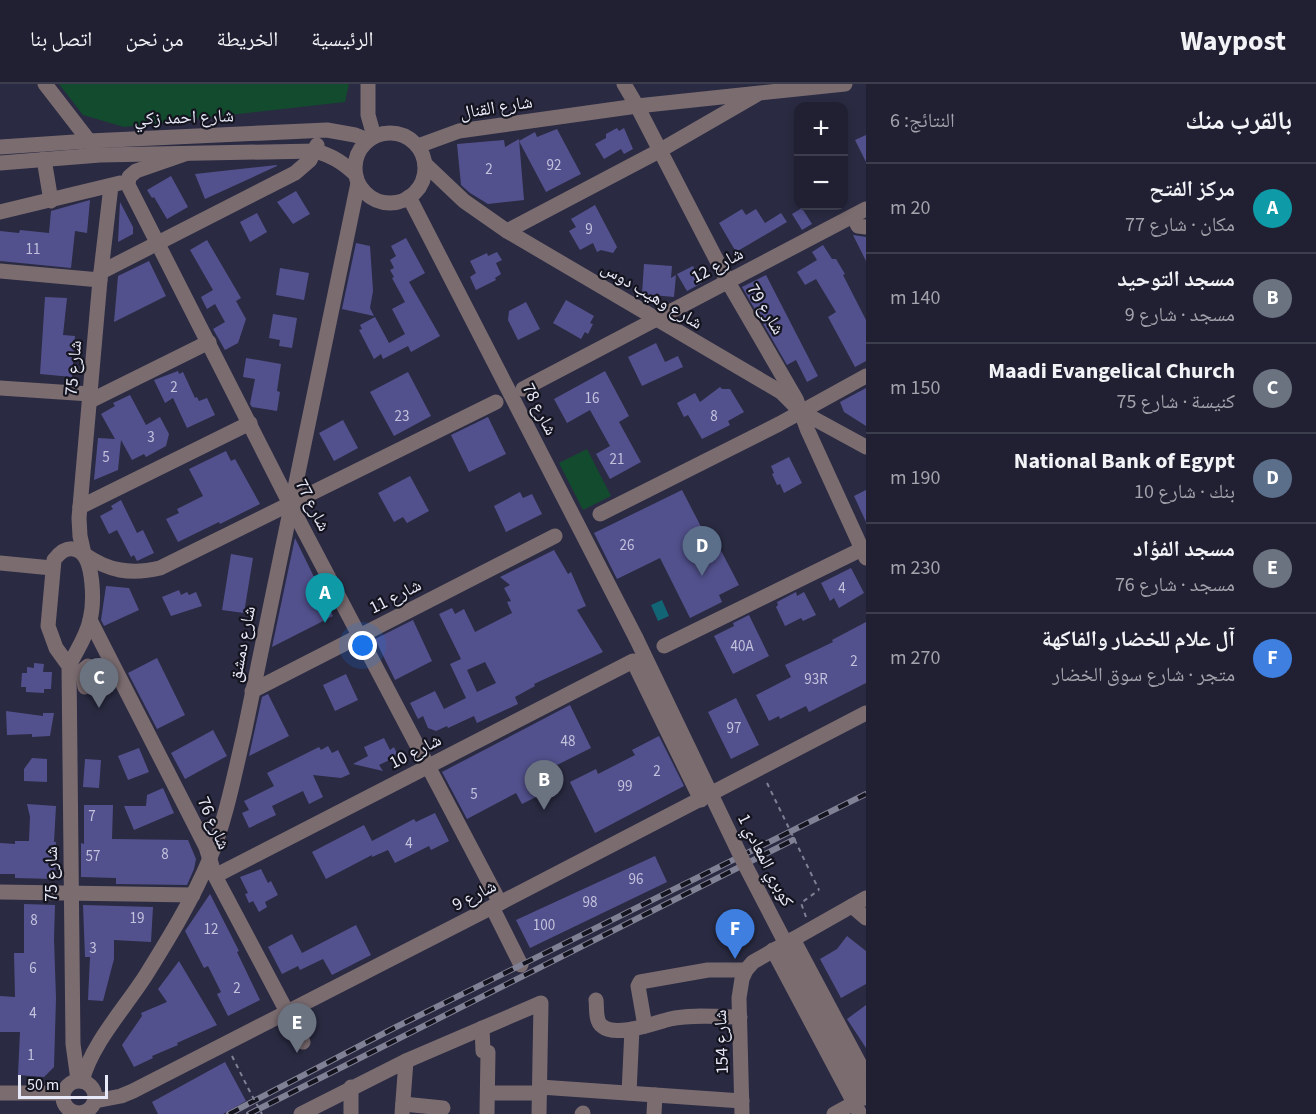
<!DOCTYPE html>
<html lang="ar">
<head>
<meta charset="utf-8">
<style>
  :root { --surface:#202032; --page:#28283a; --text:#f1f3f6; --muted:#a2a3ac; --line:#3d3e4d; --accent:#db2777 }
  body { margin:0; font-family:"Source Sans 3","Noto Naskh Arabic",sans-serif; background:var(--page); color:var(--text); direction:rtl }
  .controls { position:absolute; right:18px; top:18px; display:grid; overflow:hidden; border-radius:12px; box-shadow:0 3px 9px #0003 }
  .controls button { width:54px; height:54px; display:grid; place-items:center; padding:0; border:0; border-bottom:2px solid var(--line); background:var(--surface); color:var(--text); font:30px sans-serif }
  .scale { position:absolute; left:18px; bottom:15px; width:90px; box-sizing:border-box; padding-left:6px; border:3px solid #e7e8f8; border-top:0; font-size:16px; line-height:21px; white-space:nowrap; color:#e7e8f8; -webkit-text-stroke:4px #14141f; paint-order:stroke }
  .you { position:absolute; left:363px; top:562px; width:21px; height:21px; margin:-15px; border:4px solid #fff; border-radius:50%; background:#1a73e8; box-shadow:0 0 0 9px #1a73e833 }
  .badge { display:grid; place-items:center; width:39px; height:39px; border-radius:50%; background:var(--accent); color:#fff; font-size:20px; font-weight:700 }
  .pin { position:absolute; translate:-50% -50px; filter:drop-shadow(0 2px 3px #0008) }
  .pin::after { content:''; position:absolute; top:32px; width:21px; height:18px; background:inherit; clip-path:polygon(0 0,100% 0,50% 100%) }
  .list { margin:0; padding:0; list-style:none }
  h2 { display:flex; justify-content:space-between; align-items:center; height:78px; margin:0; padding:0 24px; font-size:26px }
  h2 small { font-size:20px; font-weight:400; color:var(--muted) }
  .list li { display:grid; grid-template-columns:39px 1fr auto; gap:18px; align-items:center; box-sizing:border-box; height:90px; padding:0 24px; border-top:2px solid var(--line) }
  .list b { display:block; font-size:22px; white-space:nowrap }
  .list p { margin:0; font-size:20px; white-space:nowrap; color:var(--muted) }
  .list em { font-size:20px; font-style:normal; color:var(--muted) }
  .map { position:relative; flex:none; width:866px; height:1030px; overflow:hidden; direction:ltr }
  header { display:flex; align-items:center; gap:36px; box-sizing:border-box; height:84px; padding:0 30px; background:var(--surface); border-bottom:2px solid var(--line) }
  header strong { font-size:28px }
  nav { display:flex; gap:33px; margin-inline-start:auto; font-size:21px }
  main { display:flex }
  aside { flex:1; background:var(--surface) }
  .map>svg:first-child { display:block }
  .green { fill:#124b2e }
  .water { fill:#126574 }
  .building { fill:#53518d; fill-rule:evenodd }
  .lines { fill:none; stroke-linecap:round; stroke-linejoin:round }
  .path { stroke:#808095; stroke-width:2; stroke-dasharray:4.5 4.5; stroke-linecap:butt }
  .minor { stroke:#7b6c70; stroke-width:15 }
  .rail-casing { stroke:#818196; stroke-width:6 }
  .rail { stroke:#14141f; stroke-width:4; stroke-dasharray:11; stroke-linecap:butt }
  .path-bridge { stroke:#808095; stroke-width:2; stroke-dasharray:4.5 4.5; stroke-linecap:butt }
  .minor-bridge { stroke:#7b6c70; stroke-width:15 }
  .labels { text-anchor:middle; stroke-width:4.5; stroke-linejoin:round; paint-order:stroke }
  .number-label { font-size:15px; fill:#c2c2dd }
  .street-label { font-size:18px; fill:#e7e8f8; stroke:#14141f }
</style>
</head>
<body>
<header>
<strong>Waypost</strong>
<nav><a>الرئيسية</a><a>الخريطة</a><a>من نحن</a><a>اتصل بنا</a></nav>
</header>
<main>
<aside>
<h2>بالقرب منك<small>النتائج: 6</small></h2>
<ul class="list">
<li><span class="badge" style="background:#0f9aa8">A</span><div><b>مركز الفتح</b><p>مكان · شارع 77</p></div><em>20 m</em></li>
<li><span class="badge" style="background:#6b7280">B</span><div><b>مسجد التوحيد</b><p>مسجد · شارع 9</p></div><em>140 m</em></li>
<li><span class="badge" style="background:#6b7280">C</span><div><b>Maadi Evangelical Church</b><p>كنيسة · شارع 75</p></div><em>150 m</em></li>
<li><span class="badge" style="background:#5c6f8a">D</span><div><b>National Bank of Egypt</b><p>بنك · شارع 10</p></div><em>190 m</em></li>
<li><span class="badge" style="background:#6b7280">E</span><div><b>مسجد الفؤاد</b><p>مسجد · شارع 76</p></div><em>230 m</em></li>
<li><span class="badge" style="background:#3f7fe0">F</span><div><b>آل علام للخضار والفاكهة</b><p>متجر · شارع سوق الخضار</p></div><em>270 m</em></li>
</ul>
</aside>
<div class="map">
<svg width="866" height="1030" viewBox="0 0 866 1030">
  <rect width="100%" height="100%" fill="#2a2a42"/>
  <g class="green">
    <polygon points="59,0 349,0 345,18 124,43 83,31"/>
    <polygon points="587,365 611,412 583,426 559,379"/>
  </g>
  <polygon class="water" points="662,516 669,532 658,537 651,521"/>
  <g class="building">
    <polygon points="617,44 619,47 624,44 633,65 624,70 621,65 604,75 595,60 606,54 606,50"/>
    <polygon points="557,45 581,90 546,108 519,57 535,48 537,53"/>
    <polygon points="866,51 866,78 855,56"/>
    <polygon points="519,55 524,116 488,120 470,109 461,101 457,60 504,56 505,63"/>
    <polygon points="277,81 277,82 205,115 195,90"/>
    <polygon points="171,92 188,123 167,135 154,113 152,114 147,106"/>
    <polygon points="296,107 310,130 293,140 277,118"/>
    <polygon points="90,116 87,149 75,147 71,184 0,177 0,147 19,149 20,146 49,149 51,127"/>
    <polygon points="120,118 133,143 133,150 118,158"/>
    <polygon points="595,121 617,163 613,169 601,166 597,168 593,159 580,166 569,147 576,143 571,135"/>
    <polygon points="802,124 812,140 802,146 792,130"/>
    <polygon points="742,125 746,131 756,125 765,139 781,129 787,138 736,168 719,139"/>
    <polygon points="257,129 267,148 250,158 240,138"/>
    <polygon points="853,151 866,153 866,177"/>
    <polygon points="406,154 425,189 409,198 440,252 411,268 408,262 383,275 381,270 374,275 359,246 362,245 360,241 375,233 389,259 405,250 392,225 405,218 392,194 394,193 390,186 394,184 390,176 396,172 391,162"/>
    <polygon points="207,156 241,214 236,217 246,235 238,259 225,266 213,245 225,238 215,220 207,225 201,213 213,206 190,166"/>
    <polygon points="356,159 370,162 373,207 370,224 374,232 342,225"/>
    <polygon points="823,161 832,175 836,175 845,190 843,191 866,236 866,277 855,283 828,233 836,228 816,195 805,201 797,188 817,176 812,168"/>
    <polygon points="497,168 502,176 496,179 501,190 495,194 496,196 476,206 470,193 476,189 470,177 487,169 488,172"/>
    <polygon points="149,177 166,212 114,238 118,192"/>
    <polygon points="644,180 672,182 671,194 676,191 674,213 642,210"/>
    <polygon points="693,182 702,199 687,207 677,190"/>
    <polygon points="280,184 309,189 304,216 276,211"/>
    <polygon points="766,191 818,292 807,298 796,276 787,281 742,203"/>
    <polygon points="45,213 67,214 63,251 75,252 72,293 40,290"/>
    <polygon points="566,216 594,232 590,239 593,240 588,250 585,248 581,255 553,239"/>
    <polygon points="526,218 540,245 518,256 508,236 509,227"/>
    <polygon points="273,230 297,234 292,264 279,262 280,256 269,254"/>
    <polygon points="656,259 665,278 678,272 683,283 642,302 628,273"/>
    <polygon points="246,274 281,280 277,307 280,308 277,327 252,323 250,320 255,295 243,293"/>
    <polygon points="178,287 179,290 183,288 195,314 197,313 199,317 207,314 215,331 187,344 173,314 165,319 154,296"/>
    <polygon points="605,287 629,332 619,338 641,378 610,395 596,370 610,362 590,326 567,339 554,315"/>
    <polygon points="408,288 431,332 394,352 370,308"/>
    <polygon points="720,303 722,305 730,305 744,328 728,337 730,341 702,355 688,331 684,333 677,319 695,309 700,318"/>
    <polygon points="866,304 866,342 844,328 840,318"/>
    <polygon points="130,311 146,341 160,333 169,350 166,362 146,373 144,370 132,376 121,356 118,386 94,396 98,354 115,355 101,330 115,322 113,319"/>
    <polygon points="488,333 506,370 469,388 451,351"/>
    <polygon points="343,336 358,364 334,377 319,349"/>
    <polygon points="226,367 231,377 235,375 260,420 220,440 219,438 178,458 166,435 179,429 177,425 203,412 189,385"/>
    <polygon points="789,373 802,399 784,409 780,400 777,401 772,390 774,389 771,382"/>
    <polygon points="410,392 429,427 407,439 403,433 394,438 378,409"/>
    <polygon points="682,406 710,460 716,457 739,501 719,511 722,518 690,534 660,474 617,495 594,449"/>
    <polygon points="866,406 866,438 854,412"/>
    <polygon points="520,408 523,414 532,410 542,430 506,448 494,422"/>
    <polygon points="121,416 137,449 143,446 154,469 137,477 134,471 131,473 117,446 109,450 100,432 113,425 111,422"/>
    <polygon points="295,454 333,532 272,563"/>
    <path d="M 554,466 L 568,490 L 571,488 L 586,522 L 577,526 L 603,568 L 534,600 L 535,602 L 515,613 L 518,620 L 477,639 L 474,632 L 448,644 L 447,642 L 436,647 L 428,644 L 423,632 L 418,635 L 410,619 L 435,607 L 444,625 L 466,614 L 450,580 L 461,575 L 439,530 L 452,524 L 455,530 L 464,525 L 475,548 L 512,529 L 507,518 L 511,517 L 504,504 L 510,501 L 500,493 ZM 485,578 L 496,599 L 477,608 L 467,586 Z"/>
    <polygon points="231,470 253,474 244,529 222,526"/>
    <polygon points="851,484 864,509 839,524 834,514 830,517 821,499"/>
    <polygon points="106,502 129,504 139,526 104,542 101,536"/>
    <polygon points="179,506 181,511 187,508 189,511 196,508 202,522 171,532 162,513"/>
    <polygon points="796,508 797,512 804,508 816,531 803,537 801,534 785,542 776,523 778,521 777,518"/>
    <polygon points="749,531 769,572 733,590 714,552 734,542 733,539"/>
    <polygon points="413,536 432,577 395,596 375,555"/>
    <polygon points="866,538 866,599 809,628 806,622 780,635 779,632 769,637 756,611 791,593 785,581 833,558 832,556"/>
    <polygon points="157,574 185,631 157,645 128,589"/>
    <polygon points="34,579 44,580 43,588 52,588 51,605 44,605 44,609 26,608 26,603 21,603 22,589 27,589 27,583 34,584"/>
    <polygon points="346,590 358,616 335,627 323,601"/>
    <polygon points="268,610 289,652 249,672 262,613"/>
    <polygon points="736,614 759,661 731,675 708,628"/>
    <polygon points="570,621 591,664 553,683 562,700 522,720 516,709 467,735 442,688"/>
    <polygon points="6,627 43,632 43,629 54,629 50,652 32,653 32,650 7,651"/>
    <polygon points="213,646 227,672 185,695 171,669"/>
    <polygon points="659,652 684,702 595,749 570,698 596,685 598,690 635,671 632,666"/>
    <polygon points="384,654 390,666 394,663 398,672 379,681 383,687 353,680 368,672 364,663"/>
    <polygon points="328,662 332,669 338,666 350,690 341,694 313,691 323,713 309,720 303,707 272,722 276,731 249,744 242,729 249,726 244,717 274,702 267,689 319,663 321,666"/>
    <polygon points="139,664 149,688 128,696 118,672"/>
    <polygon points="32,674 47,675 47,698 24,697 24,685"/>
    <polygon points="85,675 101,676 99,704 83,703"/>
    <polygon points="163,704 174,729 134,746 124,722 146,722 147,711"/>
    <polygon points="27,720 56,722 54,758 56,758 55,795 15,794 15,790 0,790 0,759 15,760 15,757 29,757 30,733"/>
    <polygon points="84,721 113,721 112,755 188,756 196,775 194,785 187,801 116,800 116,794 81,793 81,759 84,760"/>
    <polygon points="435,729 449,757 431,766 429,762 395,779 388,766 372,773 372,771 326,795 312,768 364,741 372,757 414,735 416,738"/>
    <polygon points="655,772 667,798 530,864 516,836"/>
    <polygon points="261,785 268,799 271,797 278,811 265,818 267,823 259,828 253,817 249,819 245,810 248,809 240,793"/>
    <polygon points="210,810 239,867 237,868 260,916 228,932 217,910 221,908 208,882 204,884 185,847"/>
    <polygon points="24,820 55,821 54,855 56,914 54,983 44,993 18,991 20,948 0,948 0,912 15,913 14,869 24,869"/>
    <polygon points="83,821 153,823 151,858 114,856 114,875 103,917 88,916 90,873 85,873"/>
    <polygon points="356,841 371,871 332,891 323,875 300,886 298,882 282,890 268,863 292,850 302,869"/>
    <polygon points="847,852 866,867 866,900 841,914 820,875 837,865"/>
    <polygon points="179,877 217,941 177,959 178,961 152,972 153,974 134,983 122,961 142,932 141,929 167,918 158,905"/>
    <polygon points="866,921 866,964 847,935"/>
    <polygon points="225,978 246,1017 223,1030 158,1030 152,1018"/>
  </g>
  <g class="lines">
    <g class="path">
      <polyline points="806,833 801,819 819,806"/>
      <polyline points="232,972 248,1004"/>
    </g>
    <g class="minor">
      <polyline points="45,0 93,62"/>
      <polyline points="368,0 368,31 374,52"/>
      <polyline points="624,0 637,22 728,198 796,315 808,347 866,474"/>
      <circle cx="390" cy="84" r="35"/>
      <polyline points="418,62 459,47 637,22 845,0"/>
      <polyline points="0,63 89,57 327,46 355,51 368,56"/>
      <polyline points="185,70 136,87 129,93 128,101 290,420 500,819"/>
      <polyline points="44,75 51,117"/>
      <path d="M 0,79 L 100,71 L 316,67 C 332,72 342,78 354,89"/>
      <polyline points="425,80 464,117 507,147 781,308 800,327 866,363"/>
      <path d="M 111,102 L 100,196 L 79,434 L 80,452 L 84,470 C 108,487 131,491 160,484 L 496,318"/>
      <polyline points="409,113 636,554"/>
      <polyline points="0,128 120,99"/>
      <polyline points="853,132 858,142 866,143"/>
      <polyline points="507,147 659,67 756,11"/>
      <polyline points="0,187 100,196"/>
      <polyline points="101,188 295,89 310,76 317,61"/>
      <polyline points="0,304 90,310"/>
      <polyline points="523,305 866,125"/>
      <polyline points="90,317 209,258"/>
      <polyline points="80,423 250,339"/>
      <polyline points="600,430 779,340 866,292"/>
      <polyline points="0,479 52,484"/>
      <polyline points="90,536 206,763 215,792 303,958"/>
      <polyline points="664,562 862,465"/>
      <path d="M 69,582 L 56,564 L 48,542 L 54,476 C 60,468 67,462 77,466 C 95,473 94,520 90,536 C 87,552 76,567 69,582 L 73,960 L 78,996"/>
      <polyline points="85,603 82,587 88,582 97,585 102,596"/>
      <polyline points="252,607 555,452"/>
      <polyline points="215,792 633,577 701,716"/>
      <polyline points="0,808 193,811"/>
      <polyline points="852,822 866,834"/>
      <polyline points="492,823 521,881"/>
      <polyline points="793,855 866,992"/>
      <polyline points="773,866 860,1030"/>
      <path d="M 596,916 C 597,923 595,937 602,942 C 616,954 654,939 670,935 C 691,930 718,933 740,933"/>
      <polyline points="645,942 638,902 640,898 708,886 746,886"/>
      <polyline points="482,944 483,967 488,968 487,1030"/>
      <circle cx="79" cy="1013" r="16"/>
      <path d="M 82,997 C 92,959 125,924 146,891 C 169,854 193,815 210,774 C 226,735 234,692 244,650 L 358,99"/>
      <polyline points="540,1003 742,1017"/>
      <polyline points="0,1009 63,1009"/>
      <polyline points="488,1009 540,1009"/>
      <polyline points="629,1009 632,945"/>
      <polyline points="95,1017 121,1012 133,1007 500,819 866,629"/>
      <polyline points="403,1020 443,1024"/>
      <polyline points="301,1030 406,977 541,919 539,1030"/>
      <polyline points="351,1030 351,1003"/>
      <polyline points="402,1030 406,977"/>
      <polyline points="582,1030 583,1029"/>
      <polyline points="654,1030 655,1011"/>
      <polyline points="742,1030 739,914 742,895 746,886 753,878 866,814"/>
      <polyline points="834,1030 854,1019"/>
    </g>
    <g class="rail-casing">
      <g id="rail">
        <polyline points="229,1030 396,943 866,710"/>
        <polyline points="249,1030 793,756"/>
      </g>
    </g>
    <use href="#rail" class="rail"/>
    <g class="path-bridge">
      <polyline points="767,699 819,806"/>
      <polyline points="248,1004 262,1030"/>
    </g>
    <polyline class="minor-bridge" points="636,554 744,779 866,1014"/>
  </g>
  <g class="labels">
    <g class="number-label">
      <text x="554" y="86">92</text>
      <text x="489" y="90">2</text>
      <text x="589" y="150">9</text>
      <text x="33" y="170">11</text>
      <text x="174" y="308">2</text>
      <text x="592" y="319">16</text>
      <text x="402" y="337">23</text>
      <text x="714" y="337">8</text>
      <text x="151" y="358">3</text>
      <text x="106" y="378">5</text>
      <text x="617" y="380">21</text>
      <text x="627" y="466">26</text>
      <text x="842" y="509">4</text>
      <text x="742" y="567">40A</text>
      <text x="854" y="582">2</text>
      <text x="816" y="600">93R</text>
      <text x="734" y="649">97</text>
      <text x="568" y="662">48</text>
      <text x="657" y="692">2</text>
      <text x="625" y="707">99</text>
      <text x="474" y="715">5</text>
      <text x="92" y="737">7</text>
      <text x="409" y="764">4</text>
      <text x="165" y="775">8</text>
      <text x="93" y="777">57</text>
      <text x="636" y="800">96</text>
      <text x="590" y="823">98</text>
      <text x="137" y="839">19</text>
      <text x="34" y="841">8</text>
      <text x="544" y="846">100</text>
      <text x="211" y="850">12</text>
      <text x="93" y="869">3</text>
      <text x="33" y="889">6</text>
      <text x="237" y="909">2</text>
      <text x="33" y="934">4</text>
      <text x="31" y="976">1</text>
    </g>
    <g class="street-label">
      <text transform="translate(496 23) rotate(-9)" y="6">شارع القنال</text>
      <text transform="translate(184 33) rotate(-2)" y="6">شارع احمد زكي</text>
      <text transform="translate(717 181) rotate(-28)" y="6">شارع 12</text>
      <text transform="translate(652 211) rotate(31)" y="6">شارع وهيب دوس</text>
      <text transform="translate(766 225) rotate(59)" y="6">شارع 79</text>
      <text transform="translate(73 284) rotate(-85)" y="6">شارع 75</text>
      <text transform="translate(540 325) rotate(63)" y="6">شارع 78</text>
      <text transform="translate(313 421) rotate(63)" y="6">شارع 77</text>
      <text transform="translate(395 512) rotate(-27)" y="6">شارع 11</text>
      <text transform="translate(242 560) rotate(-79)" y="6">شارع دمشق</text>
      <text transform="translate(415 667) rotate(-27)" y="6">شارع 10</text>
      <text transform="translate(214 739) rotate(66)" y="6">شارع 76</text>
      <text transform="translate(766 776) rotate(63)" y="6">كوبري المعادي 1</text>
      <text transform="translate(51 790) rotate(-90)" y="6">شارع 75</text>
      <text transform="translate(474 811) rotate(-27)" y="6">شارع 9</text>
      <text transform="translate(721 958) rotate(-92)" y="6">شارع 154</text>
    </g>
  </g>
</svg>
<div class="controls">
<button>+</button>
<button>−</button>
</div>
<div class="scale">50 m</div>
<div class="you"></div>
<div class="pin badge" style="left:325px;top:539px;background:#0f9aa8">A</div>
<div class="pin badge" style="left:544px;top:726px;background:#6b7280">B</div>
<div class="pin badge" style="left:99px;top:624px;background:#6b7280">C</div>
<div class="pin badge" style="left:702px;top:492px;background:#5c6f8a">D</div>
<div class="pin badge" style="left:297px;top:969px;background:#6b7280">E</div>
<div class="pin badge" style="left:735px;top:875px;background:#3f7fe0">F</div>
</div>
</main>
</body>
</html>
